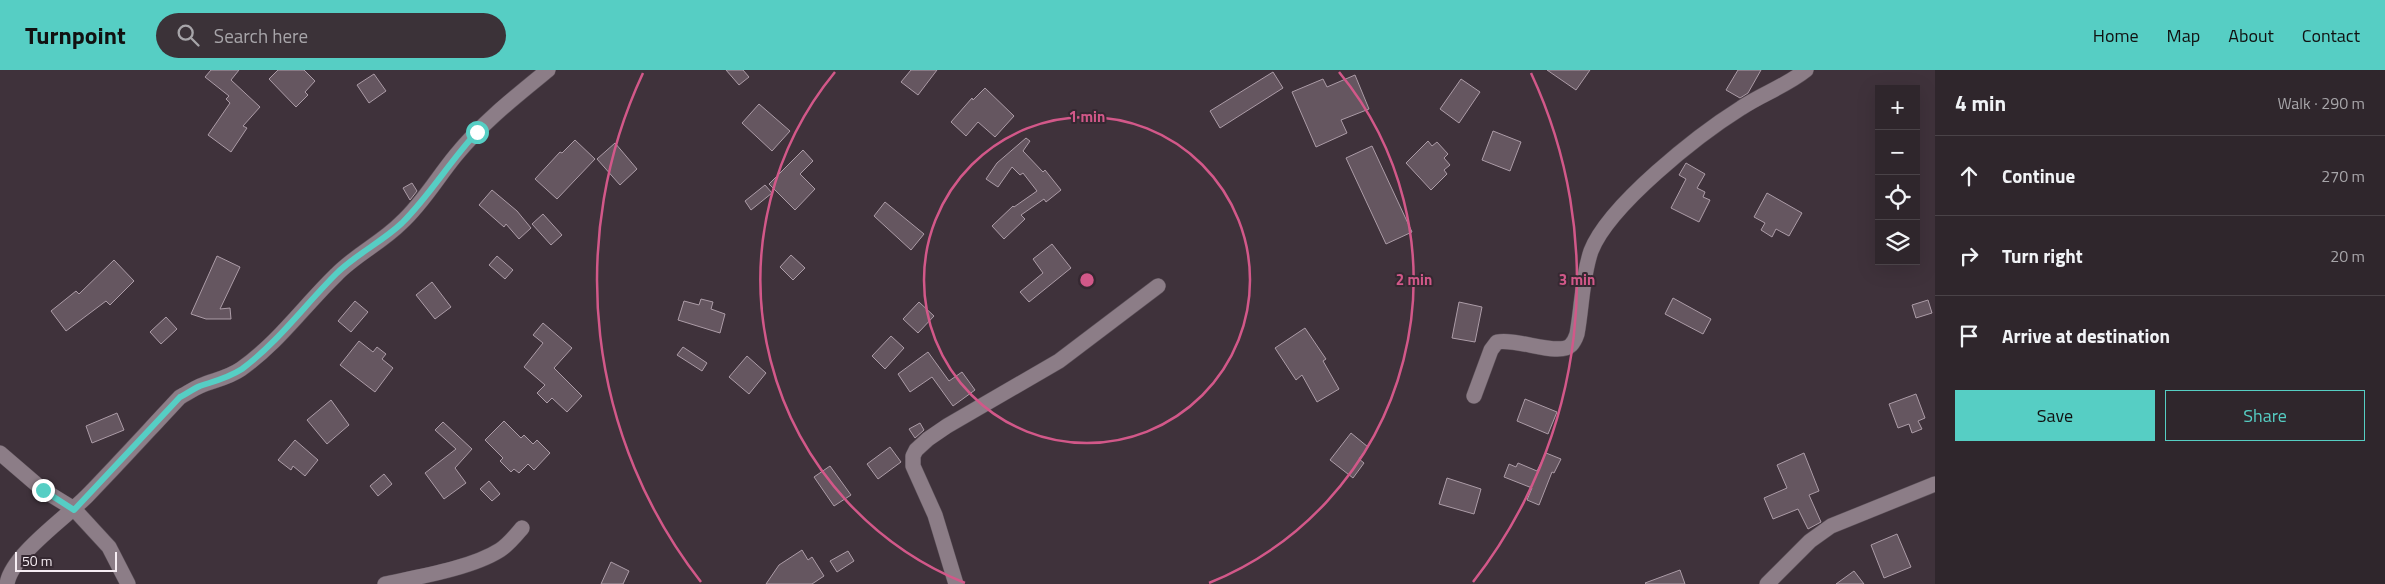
<!DOCTYPE html>
<html lang="en">
<head>
<meta charset="utf-8">
<style>
  :root { --surface:#2f262c; --page:#3b3238; --text:#f1f3f6; --muted:#a7a5a9; --line:#4a4348; --accent:#56cec4 }
  body { margin:0; font-family:"Titillium Web",sans-serif; background:var(--page); color:var(--text) }
  .controls { position:absolute; right:15px; top:15px; display:grid; overflow:hidden; border-radius:0px; box-shadow:0 5px 20px #0002 }
  .controls button { width:45px; height:45px; display:grid; place-items:center; padding:0; border:0; border-bottom:1px solid var(--line); background:var(--surface); color:var(--text); font:25px sans-serif }
  .scale { position:absolute; left:15px; bottom:12px; width:102px; box-sizing:border-box; padding-left:5px; border:2px solid #f6edf3; border-top:0; font-size:14px; line-height:18px; white-space:nowrap; color:#f6edf3; -webkit-text-stroke:4px #352831; paint-order:stroke }
  .stop { position:absolute; width:15px; height:15px; margin:-11px; border:4px solid #56cec4; border-radius:50%; background:#fff }
  .stop.end { background:#56cec4; border-color:#fff; box-shadow:0 1px 5px #0008 }
  .list { margin:0; padding:0; list-style:none }
  h2 { display:flex; justify-content:space-between; align-items:center; height:65px; margin:0; padding:0 20px; font-size:21px }
  h2 small { font-size:16px; font-weight:400; color:var(--muted) }
  .list li { display:grid; grid-template-columns:32px 1fr auto; gap:15px; align-items:center; box-sizing:border-box; height:80px; padding:0 20px; border-top:1px solid var(--line) }
  .list b { display:block; font-size:19px; white-space:nowrap }
  .list em { font-size:16px; font-style:normal; color:var(--muted) }
  .actions { display:flex; gap:10px; padding:15px 20px }
  .actions a { flex:1; padding:11px 0; border:1px solid var(--accent); border-radius:0px; text-align:center; font-size:18px; color:var(--accent) }
  .actions .main { background:var(--accent); color:#111 }
  .icon { flex:none; width:28px; height:28px; fill:none; stroke:currentColor; stroke-width:2; stroke-linecap:round; stroke-linejoin:round }
  .map { position:relative; flex:none; width:1935px; height:514px; overflow:hidden }
  header { display:flex; align-items:center; gap:30px; box-sizing:border-box; height:70px; padding:0 25px; background:var(--accent); color:#111 }
  header strong { font-size:24px }
  nav { display:flex; gap:28px; margin-inline-start:auto; font-size:18px }
  .search { width:350px; height:45px; background:var(--page); display:flex; align-items:center; gap:12px; box-sizing:border-box; padding:0 18px; border-radius:28px; color:var(--muted); font-size:19px }
  main { display:flex }
  aside { flex:1; background:var(--surface) }
  .map>svg:first-child { display:block }
  .building { fill:#655660; stroke:#ac9ca7 }
  .lines { fill:none; stroke-linecap:round; stroke-linejoin:round }
  .street-casing { stroke:#5b5058; stroke-width:16 }
  .street { stroke:#8c7d87; stroke-width:15 }
  .route { stroke:#56cec4; stroke-width:6 }
  .ring { fill:none; stroke:#d25889; stroke-width:2.5 }
  .centre { fill:#d25889; stroke:#352831; stroke-width:2.5 }
  .ring-label { font-size:15px; text-anchor:middle; font-weight:bold; fill:#d25889; stroke:#352831; stroke-width:4; stroke-linejoin:round; paint-order:stroke }
</style>
</head>
<body>
<header>
<strong>Turnpoint</strong>
<div class="search"><svg class="icon" aria-label="search" viewBox="0 0 24 24"><circle cx="10" cy="10" r="6"/><path d="M15 15l6 6"/></svg>Search here</div>
<nav><a>Home</a><a>Map</a><a>About</a><a>Contact</a></nav>
</header>
<main>
<div class="map">
<svg width="1935" height="514" viewBox="0 0 1935 514">
  <rect width="100%" height="100%" fill="#3f323b"/>
  <g class="building">
    <polygon points="211,0 239,0 231,10 260,37 243,56 247,58 231,82 208,65 230,33 226,29 229,26 205,7"/>
    <polygon points="278,0 304,0 315,11 305,22 308,25 296,37 269,9"/>
    <polygon points="726,0 743,0 749,7 739,15"/>
    <polygon points="911,0 937,0 918,25 901,12"/>
    <polygon points="1547,0 1590,0 1576,20"/>
    <polygon points="1738,0 1761,0 1748,23 1740,28 1726,20"/>
    <polygon points="1273,2 1283,18 1220,58 1210,41"/>
    <polygon points="374,4 386,21 369,33 357,15"/>
    <polygon points="1355,5 1369,39 1341,50 1347,63 1316,77 1292,22 1323,9 1327,17"/>
    <polygon points="1461,9 1480,22 1459,53 1440,39"/>
    <polygon points="985,18 1014,46 995,67 978,52 966,66 951,52 972,28 973,30"/>
    <polygon points="759,34 790,61 772,81 742,53"/>
    <polygon points="1493,61 1521,72 1510,101 1482,90"/>
    <polygon points="1026,68 1030,71 1023,81 1043,102 1045,100 1061,120 1046,132 1044,129 1021,145 1025,149 1004,169 992,156 1013,136 1014,137 1037,121 1023,103 1020,105 1012,97 998,117 986,109 997,93"/>
    <polygon points="575,70 595,89 557,129 535,109 560,82 562,83"/>
    <polygon points="1428,71 1432,76 1437,72 1448,84 1444,88 1450,95 1444,100 1447,104 1431,120 1406,93"/>
    <polygon points="615,73 637,99 620,115 597,89"/>
    <polygon points="1372,76 1412,162 1386,174 1346,88"/>
    <polygon points="803,80 813,91 800,104 815,119 795,140 769,114"/>
    <polygon points="1686,93 1705,104 1697,118 1705,122 1703,127 1710,130 1699,152 1671,138 1686,109 1679,105"/>
    <polygon points="412,113 417,121 410,130 403,118"/>
    <polygon points="765,115 772,123 751,140 745,131"/>
    <polygon points="492,120 517,141 531,158 519,169 506,154 504,157 479,135"/>
    <polygon points="1767,123 1802,143 1789,166 1776,159 1772,167 1761,160 1765,153 1754,147"/>
    <polygon points="885,132 924,164 911,180 874,146"/>
    <polygon points="543,144 562,165 551,175 532,154"/>
    <polygon points="1052,174 1071,198 1029,232 1020,222 1043,203 1033,189"/>
    <polygon points="791,185 805,198 793,210 780,197"/>
    <polygon points="217,186 240,197 220,239 230,238 231,249 206,249 191,244"/>
    <polygon points="497,186 513,200 505,209 489,195"/>
    <polygon points="114,190 134,211 110,235 106,231 66,261 51,241 76,221 79,224"/>
    <polygon points="432,212 451,237 435,249 416,225"/>
    <polygon points="1673,228 1711,249 1703,264 1665,244"/>
    <polygon points="701,229 713,232 711,239 725,244 720,263 678,250 684,231 699,235"/>
    <polygon points="1928,230 1932,243 1916,248 1912,235"/>
    <polygon points="355,231 368,242 351,262 338,251"/>
    <polygon points="919,232 934,246 918,263 903,249"/>
    <polygon points="1459,232 1482,237 1475,272 1452,268"/>
    <polygon points="166,247 177,259 161,274 150,262"/>
    <polygon points="543,253 572,278 554,298 582,326 567,342 552,328 547,333 537,323 545,315 524,297 543,273 533,265"/>
    <polygon points="1305,258 1326,289 1323,291 1339,319 1317,332 1302,305 1296,310 1275,278"/>
    <polygon points="891,266 904,278 885,299 872,286"/>
    <polygon points="359,271 373,282 377,277 386,284 382,289 393,298 375,322 340,295"/>
    <polygon points="683,277 707,293 702,301 677,285"/>
    <polygon points="928,282 949,311 962,302 975,320 953,336 932,307 910,322 898,304"/>
    <polygon points="747,286 766,303 749,324 729,307"/>
    <polygon points="1916,324 1925,348 1918,351 1922,359 1912,363 1909,354 1898,358 1889,334"/>
    <polygon points="1525,329 1557,342 1548,364 1517,351"/>
    <polygon points="331,330 349,355 327,374 307,350"/>
    <polygon points="117,343 124,360 92,373 86,356"/>
    <polygon points="504,351 521,368 524,365 533,374 537,370 550,383 534,400 528,394 519,403 514,399 511,402 500,391 503,388 485,370"/>
    <polygon points="443,352 472,379 455,398 466,413 444,429 425,403 456,379 435,360"/>
    <polygon points="920,353 924,360 915,368 909,359"/>
    <polygon points="1351,363 1368,377 1359,389 1364,393 1353,408 1330,390"/>
    <polygon points="295,370 318,390 305,406 293,396 291,400 278,390"/>
    <polygon points="890,377 901,392 878,409 867,394"/>
    <polygon points="1546,383 1561,389 1554,403 1552,402 1539,435 1527,430 1532,418 1504,407 1509,394 1516,397 1518,393 1537,401"/>
    <polygon points="1804,383 1819,421 1809,425 1821,452 1808,459 1798,439 1773,449 1764,428 1787,418 1777,395"/>
    <polygon points="830,396 851,425 834,436 814,407"/>
    <polygon points="384,404 392,414 378,426 370,416"/>
    <polygon points="1447,408 1481,419 1474,444 1439,434"/>
    <polygon points="489,411 500,424 492,431 480,419"/>
    <polygon points="1897,464 1911,497 1884,508 1871,475"/>
    <polygon points="802,480 808,490 812,487 824,506 812,514 766,514 779,495"/>
    <polygon points="848,481 854,491 837,502 830,491"/>
    <polygon points="611,492 629,501 623,514 601,514"/>
    <polygon points="1680,500 1685,514 1646,514 1645,513"/>
    <polygon points="1854,501 1864,514 1836,514"/>
  </g>
  <g class="lines">
    <g class="street-casing">
      <g id="street">
        <path d="M 1474,326 L 1491,280 L 1497,272 C 1518,268 1559,287 1571,275 C 1574,272 1576,267 1577,264 C 1582,237 1582,207 1591,181 C 1609,135 1698,65 1741,38 C 1762,24 1786,16 1806,0"/>
        <polyline points="0,383 43,420 74,439 109,477 128,514"/>
        <path d="M 7,514 C 11,485 68,446 88,425 C 119,393 149,360 180,327 C 186,324 193,319 200,316 C 214,310 228,308 241,299 C 278,273 304,236 336,205 C 355,185 381,173 401,153 C 423,133 437,108 456,85 C 483,52 515,27 548,0"/>
        <path d="M 385,514 C 418,507 472,498 500,480 C 509,474 516,465 522,458"/>
        <polyline points="956,514 935,445 913,396 913,386 916,380 928,369 947,356 1059,291 1158,216"/>
        <polyline points="1767,514 1810,471 1831,456 1935,414"/>
      </g>
    </g>
    <use href="#street" class="street"/>
  </g>
  <g class="lines">
    <path class="route" d="M 43,420 L 74,440 L 180,327 C 186,324 193,319 200,316 C 215,311 228,308 242,299 C 278,272 304,236 336,204 C 356,184 382,172 402,153 C 430,125 450,91 477,62"/>
  </g>
  <g class="ring">
    <circle cx="1087" cy="210" r="163"/>
    <path d="M965 513A327 327 0 0 1 835 2M1339 2A327 327 0 0 1 1209 513"/>
    <path d="M701 512A490 490 0 0 1 643 3M1531 3A490 490 0 0 1 1473 512"/>
  </g>
  <circle cx="1087" cy="210" r="8" class="centre"/>
  <g class="ring-label">
    <text x="1087" y="52">1 min</text>
    <text x="1414" y="215">2 min</text>
    <text x="1577" y="215">3 min</text>
  </g>
</svg>
<div class="controls">
<button>+</button>
<button>−</button>
<button><svg class="icon" aria-label="locate" viewBox="0 0 24 24"><circle cx="12" cy="12" r="6"/><path d="M12 2v4M12 18v4M2 12h4M18 12h4"/></svg></button>
<button><svg class="icon" aria-label="layers" viewBox="0 0 24 24"><path d="M12 4l9 5-9 5-9-5zM3 14l9 5 9-5"/></svg></button>
</div>
<div class="scale">50 m</div>
<div class="stop" style="left:477px;top:62px"></div>
<div class="stop end" style="left:43px;top:420px"></div>
</div>
<aside>
<h2>4 min<small>Walk · 290 m</small></h2>
<ul class="list">
<li><svg class="icon" aria-label="ahead" viewBox="0 0 24 24"><path d="M12 20V5M6 11l6-6 6 6"/></svg><div><b>Continue</b></div><em>270 m</em></li>
<li><svg class="icon" aria-label="right" viewBox="0 0 24 24"><path d="M7 20v-9h11M14 6l5 5-5 5"/></svg><div><b>Turn right</b></div><em>20 m</em></li>
<li><svg class="icon" aria-label="arrive" viewBox="0 0 24 24"><path d="M6 21V4h12l-3 4 3 4H6"/></svg><div><b>Arrive at destination</b></div></li>
</ul>
<div class="actions"><a class="main">Save</a><a>Share</a></div>
</aside>
</main>
</body>
</html>
